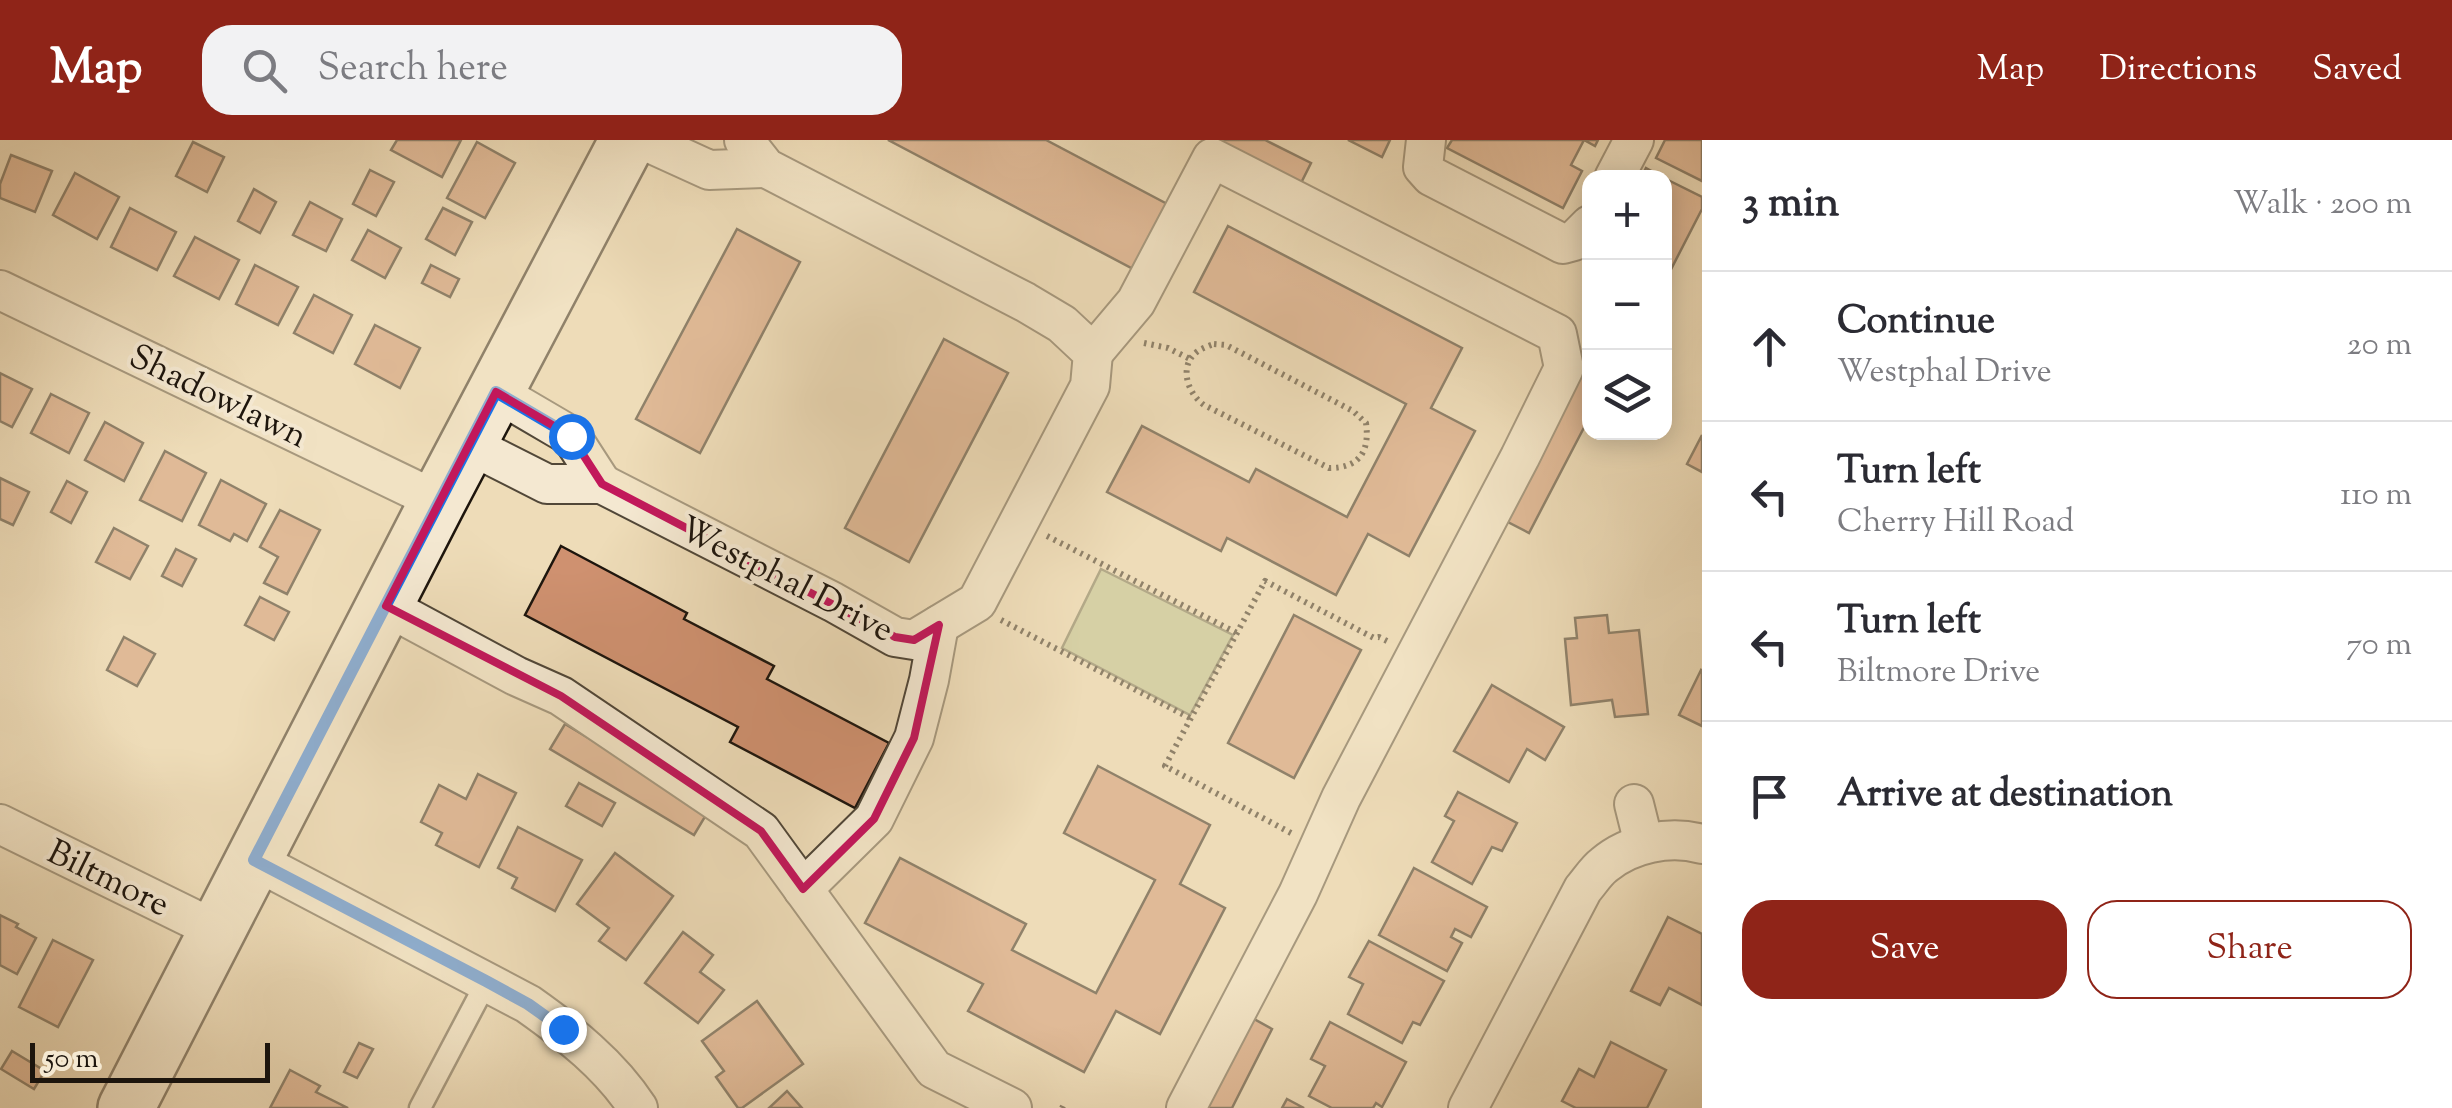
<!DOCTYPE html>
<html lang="en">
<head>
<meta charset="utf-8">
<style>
  :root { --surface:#fff; --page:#f2f2f3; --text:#2b2b33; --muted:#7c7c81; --line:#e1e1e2; --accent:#8f2418 }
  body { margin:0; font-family:"Sorts Mill Goudy",serif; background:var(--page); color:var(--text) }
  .controls { position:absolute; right:30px; top:30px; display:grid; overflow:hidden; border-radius:20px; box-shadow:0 5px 25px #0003 }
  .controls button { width:90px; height:90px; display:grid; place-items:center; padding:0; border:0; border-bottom:2px solid var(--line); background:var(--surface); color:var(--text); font:50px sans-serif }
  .scale { position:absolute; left:30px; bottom:25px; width:240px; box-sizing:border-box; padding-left:10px; border:5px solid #1d150d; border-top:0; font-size:28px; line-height:35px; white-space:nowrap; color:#1d150d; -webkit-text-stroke:8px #f4e8d1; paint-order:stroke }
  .stop { position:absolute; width:30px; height:30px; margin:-22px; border:8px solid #1a73e8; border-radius:50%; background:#fff }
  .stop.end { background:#1a73e8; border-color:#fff; box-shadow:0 2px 10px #0008 }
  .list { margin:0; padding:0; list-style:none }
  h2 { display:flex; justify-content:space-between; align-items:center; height:130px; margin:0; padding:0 40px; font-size:42px }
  h2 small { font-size:32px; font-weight:400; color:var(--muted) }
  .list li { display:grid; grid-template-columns:65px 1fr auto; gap:30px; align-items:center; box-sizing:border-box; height:150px; padding:0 40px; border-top:2px solid var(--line) }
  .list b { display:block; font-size:38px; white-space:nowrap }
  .list p { margin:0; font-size:32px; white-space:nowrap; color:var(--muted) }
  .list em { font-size:32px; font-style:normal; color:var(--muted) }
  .actions { display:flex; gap:20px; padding:30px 40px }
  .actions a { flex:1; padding:22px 0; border:2px solid var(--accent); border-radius:30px; text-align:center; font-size:35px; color:var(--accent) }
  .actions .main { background:var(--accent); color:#fff }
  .icon { flex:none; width:55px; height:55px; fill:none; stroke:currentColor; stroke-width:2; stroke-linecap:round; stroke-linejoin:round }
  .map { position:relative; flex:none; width:1702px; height:968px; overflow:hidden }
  header { display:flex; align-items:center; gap:60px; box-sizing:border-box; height:140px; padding:0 50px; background:var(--accent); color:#fff }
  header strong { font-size:48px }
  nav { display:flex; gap:55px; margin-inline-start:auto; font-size:35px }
  .search { width:700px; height:90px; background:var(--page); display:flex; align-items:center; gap:25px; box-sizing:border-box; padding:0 35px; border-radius:30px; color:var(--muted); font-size:38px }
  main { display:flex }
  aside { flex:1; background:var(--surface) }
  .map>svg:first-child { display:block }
  .green { fill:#b9c08f; stroke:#6b6a4e; stroke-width:2.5 }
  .building { fill:#cf9170; stroke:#1d150d; stroke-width:2.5 }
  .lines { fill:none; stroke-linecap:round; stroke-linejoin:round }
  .service-casing { stroke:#514738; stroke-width:25 }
  .minor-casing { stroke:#514738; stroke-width:42 }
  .secondary-casing { stroke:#1d150d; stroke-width:60 }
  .path { stroke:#1d150d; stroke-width:6; stroke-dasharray:2.5 5; stroke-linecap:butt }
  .service { stroke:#f4e8d1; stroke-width:20 }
  .minor { stroke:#f4e8d1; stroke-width:38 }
  .secondary { stroke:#f4e8d1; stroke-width:55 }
  .route { stroke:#1a73e8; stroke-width:12 }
  .marked { fill:none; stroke:#c2185b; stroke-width:8; stroke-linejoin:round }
  .labels { text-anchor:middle; stroke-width:8; stroke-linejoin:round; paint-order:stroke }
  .street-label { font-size:35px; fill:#1d150d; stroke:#f4e8d1 }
</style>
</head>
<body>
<header>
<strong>Map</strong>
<div class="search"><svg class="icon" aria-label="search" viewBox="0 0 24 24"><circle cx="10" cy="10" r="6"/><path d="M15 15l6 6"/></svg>Search here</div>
<nav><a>Map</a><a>Directions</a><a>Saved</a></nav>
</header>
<main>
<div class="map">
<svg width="1702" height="968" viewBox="0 0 1702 968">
  <rect width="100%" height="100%" fill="#eedcb8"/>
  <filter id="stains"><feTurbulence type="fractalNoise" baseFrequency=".002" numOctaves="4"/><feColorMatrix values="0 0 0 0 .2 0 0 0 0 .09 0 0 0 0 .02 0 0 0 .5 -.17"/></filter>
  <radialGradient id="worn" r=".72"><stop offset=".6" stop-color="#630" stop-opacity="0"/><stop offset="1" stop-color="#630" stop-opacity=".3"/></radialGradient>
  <polygon class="green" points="1101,429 1233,495 1190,575 1062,508"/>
  <g class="building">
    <polygon points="397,0 461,0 442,37 391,10"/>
    <polygon points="888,0 1046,0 1171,66 1137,131"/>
    <polygon points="1212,0 1265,0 1311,23 1300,45"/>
    <polygon points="1348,0 1390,0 1382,17"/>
    <polygon points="1452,0 1598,0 1595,6 1584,0 1571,25 1582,31 1563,68 1447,8"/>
    <polygon points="1665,0 1702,0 1702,41 1656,18"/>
    <polygon points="193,2 224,17 207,52 176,36"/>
    <polygon points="477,2 515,23 485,78 447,58"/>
    <polygon points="11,15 52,31 35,72 0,58 0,44"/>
    <polygon points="1646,28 1664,38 1641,38"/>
    <polygon points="370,30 394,42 376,76 353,64"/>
    <polygon points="75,33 119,57 97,99 53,75"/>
    <polygon points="1664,38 1702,57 1702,69 1664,143"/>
    <polygon points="254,49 276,62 260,93 238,81"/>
    <polygon points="310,62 342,79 326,111 293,95"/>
    <polygon points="130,68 176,92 157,130 111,107"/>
    <polygon points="443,68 472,82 455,115 426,99"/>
    <polygon points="1228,86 1462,208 1431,268 1475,291 1409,416 1368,394 1336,455 1227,398 1221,411 1107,352 1142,286 1249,342 1256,329 1347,377 1406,264 1194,152"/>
    <polygon points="737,89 800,122 700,313 636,279"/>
    <polygon points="368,90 401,108 385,138 352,120"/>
    <polygon points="195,97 239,120 219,159 174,136"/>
    <polygon points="255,125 298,147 278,185 236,164"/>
    <polygon points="431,125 459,139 450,157 422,143"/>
    <polygon points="314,155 352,175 333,213 294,193"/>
    <polygon points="375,185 420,208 400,248 355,224"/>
    <polygon points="944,199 1008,233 909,422 845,388"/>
    <polygon points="1590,214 1590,276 1529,393 1502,379"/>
    <polygon points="0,233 32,249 12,287 0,281"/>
    <polygon points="51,254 89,273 69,313 31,293"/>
    <polygon points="105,282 143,303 124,341 85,320"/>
    <polygon points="1702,295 1702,332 1687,324"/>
    <polygon points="165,311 206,333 182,381 140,360"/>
    <polygon points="0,338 29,352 13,385 0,379"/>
    <polygon points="221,340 266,364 247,401 234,394 230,401 199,385"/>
    <polygon points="67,341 87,352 71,383 51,372"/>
    <polygon points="280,370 320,390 287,454 264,443 278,417 260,407"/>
    <polygon points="114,388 148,406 130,439 96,422"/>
    <polygon points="561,406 687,473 684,479 774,526 767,539 889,603 855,668 730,602 738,587 525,475"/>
    <polygon points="176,409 196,419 182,446 162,436"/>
    <polygon points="260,457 289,472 274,500 245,485"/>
    <polygon points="1294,475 1361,510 1294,638 1228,603"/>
    <polygon points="1607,475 1609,493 1639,490 1648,574 1615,577 1612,560 1571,565 1565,499 1577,498 1575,478"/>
    <polygon points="124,497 155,514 137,546 107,530"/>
    <polygon points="1701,530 1702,531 1702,586 1679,575"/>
    <polygon points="1492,545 1564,587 1545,620 1527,609 1509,642 1454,611"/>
    <polygon points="565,584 709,670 694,695 550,609"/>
    <polygon points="1098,626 1210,685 1180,744 1225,768 1160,894 1116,871 1084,932 968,871 983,844 865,783 900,718 1026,784 1012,810 1096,853 1155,740 1064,693"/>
    <polygon points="478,634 516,653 479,727 436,705 442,693 421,682 439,645 466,659"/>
    <polygon points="579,643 615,663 602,686 566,666"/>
    <polygon points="1458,652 1517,683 1502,711 1492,707 1472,744 1432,722 1454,681 1445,676"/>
    <polygon points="518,687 582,720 555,771 512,748 517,738 498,728"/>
    <polygon points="615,713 673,756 626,820 599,801 609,788 577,764"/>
    <polygon points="1414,728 1487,767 1471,797 1455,789 1451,797 1462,803 1447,831 1379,795"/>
    <polygon points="0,775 18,784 16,787 36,798 17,834 0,825"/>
    <polygon points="1668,777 1702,794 1702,865 1669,848 1660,865 1631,851"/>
    <polygon points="683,792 713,815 700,832 724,850 698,883 645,843"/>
    <polygon points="53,800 93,820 58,887 19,867"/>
    <polygon points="1369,801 1444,841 1420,885 1413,882 1402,903 1348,874 1363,844 1349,837"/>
    <polygon points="757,861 803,924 742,968 738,968 716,937 724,931 702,901"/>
    <polygon points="1245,874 1272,889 1232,968 1196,968"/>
    <polygon points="1330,882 1406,922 1382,967 1376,963 1373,968 1332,968 1309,956 1325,926 1311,919"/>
    <polygon points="1611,902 1666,930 1647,968 1576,968 1562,961 1579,929 1594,937"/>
    <polygon points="359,903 373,909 357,938 344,932"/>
    <polygon points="12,911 45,931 34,949 1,929"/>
    <polygon points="290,930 320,946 316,952 348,968 270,968"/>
    <polygon points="787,951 802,968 769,968"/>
    <polygon points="1287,959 1304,968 1282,968"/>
  </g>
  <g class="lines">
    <g class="service-casing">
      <polyline id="service" points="420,968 487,841"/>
    </g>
    <g class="minor-casing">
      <g id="minor">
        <polyline points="643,0 709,30 766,28"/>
        <polyline points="1426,0 1423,27 1431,36 1563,104 1574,101 1590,85"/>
        <polyline points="1614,38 1634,0"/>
        <polyline points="0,150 438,361"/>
        <polyline points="1093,213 1136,162 1212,18 1557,194 1564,228 1520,317 1341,658 1298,754 1186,968"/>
        <polyline points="496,252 571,296 602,344"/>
        <polyline points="468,304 547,344 602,344 833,462 895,497 914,500 977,462 1090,246 1093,213 1062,184 1025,162 766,28 744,0"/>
        <polyline points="386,466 516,536 561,556 761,691 934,929 1012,968"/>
        <polyline points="1634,664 1644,704"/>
        <polyline points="0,684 218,791"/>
        <path d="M 254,720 L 528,864 C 569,893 610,925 638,968"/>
        <polyline points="803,749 874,679 914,598 929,540 939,485"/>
        <path d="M 1468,968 L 1583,749 C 1590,741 1596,731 1604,725 C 1630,703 1670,695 1702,704"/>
      </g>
    </g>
    <g class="secondary-casing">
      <polyline id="secondary" points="126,968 438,361 628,0"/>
    </g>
    <g class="path">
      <polyline points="1144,203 1168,208 1190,219"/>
      <path d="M 1214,204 L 1226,205 L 1353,271 L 1366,283 C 1370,312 1359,328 1329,328 L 1204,265 C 1187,253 1178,225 1198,211 C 1201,209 1210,205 1214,204 Z"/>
      <polyline points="1047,396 1237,493"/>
      <polyline points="1001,480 1190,578"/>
      <polyline points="1291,693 1165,626 1265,441 1374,498 1379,497 1389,502"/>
      <polyline points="1062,968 1063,966"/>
    </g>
    <use href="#service" class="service"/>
    <use href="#minor" class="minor"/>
    <use href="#secondary" class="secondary"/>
  </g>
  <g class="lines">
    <polyline class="route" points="563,889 528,864 486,841 254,720 496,252 571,296"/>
  </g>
  <path d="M0 0H1702V968H0ZM 496,252 L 571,296 L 602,344 L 895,497 L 914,500 L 939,485 L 914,598 L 874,679 L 803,749 L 761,691 L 561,556 L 386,466 Z" fill="#eedcb8" fill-opacity=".55" fill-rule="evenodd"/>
  <path class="marked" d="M 496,252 L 571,296 L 602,344 L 895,497 L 914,500 L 939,485 L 914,598 L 874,679 L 803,749 L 761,691 L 561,556 L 386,466 Z"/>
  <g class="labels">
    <g class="street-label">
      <text transform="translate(219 255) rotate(26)" y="12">Shadowlawn</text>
      <text transform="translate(787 438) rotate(27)" y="12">Westphal Drive</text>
      <text transform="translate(109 737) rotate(26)" y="12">Biltmore</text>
    </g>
  </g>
  <rect width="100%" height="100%" filter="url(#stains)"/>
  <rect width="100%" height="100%" fill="url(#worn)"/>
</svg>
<div class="controls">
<button>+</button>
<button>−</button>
<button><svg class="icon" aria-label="layers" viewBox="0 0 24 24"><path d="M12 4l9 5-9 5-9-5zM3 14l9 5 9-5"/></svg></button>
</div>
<div class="scale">50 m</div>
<div class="stop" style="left:571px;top:296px"></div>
<div class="stop end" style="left:563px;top:889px"></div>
</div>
<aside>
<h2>3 min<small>Walk · 200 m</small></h2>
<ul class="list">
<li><svg class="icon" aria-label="ahead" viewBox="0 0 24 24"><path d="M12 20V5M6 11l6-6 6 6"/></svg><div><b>Continue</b><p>Westphal Drive</p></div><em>20 m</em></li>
<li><svg class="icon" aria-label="left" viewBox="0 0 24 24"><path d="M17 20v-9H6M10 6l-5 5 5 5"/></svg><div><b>Turn left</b><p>Cherry Hill Road</p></div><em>110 m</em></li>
<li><svg class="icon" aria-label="left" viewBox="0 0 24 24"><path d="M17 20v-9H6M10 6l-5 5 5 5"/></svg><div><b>Turn left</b><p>Biltmore Drive</p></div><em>70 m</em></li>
<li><svg class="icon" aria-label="arrive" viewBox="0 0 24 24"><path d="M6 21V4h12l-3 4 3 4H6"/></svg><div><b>Arrive at destination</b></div></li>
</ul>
<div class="actions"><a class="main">Save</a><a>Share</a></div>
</aside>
</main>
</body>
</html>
